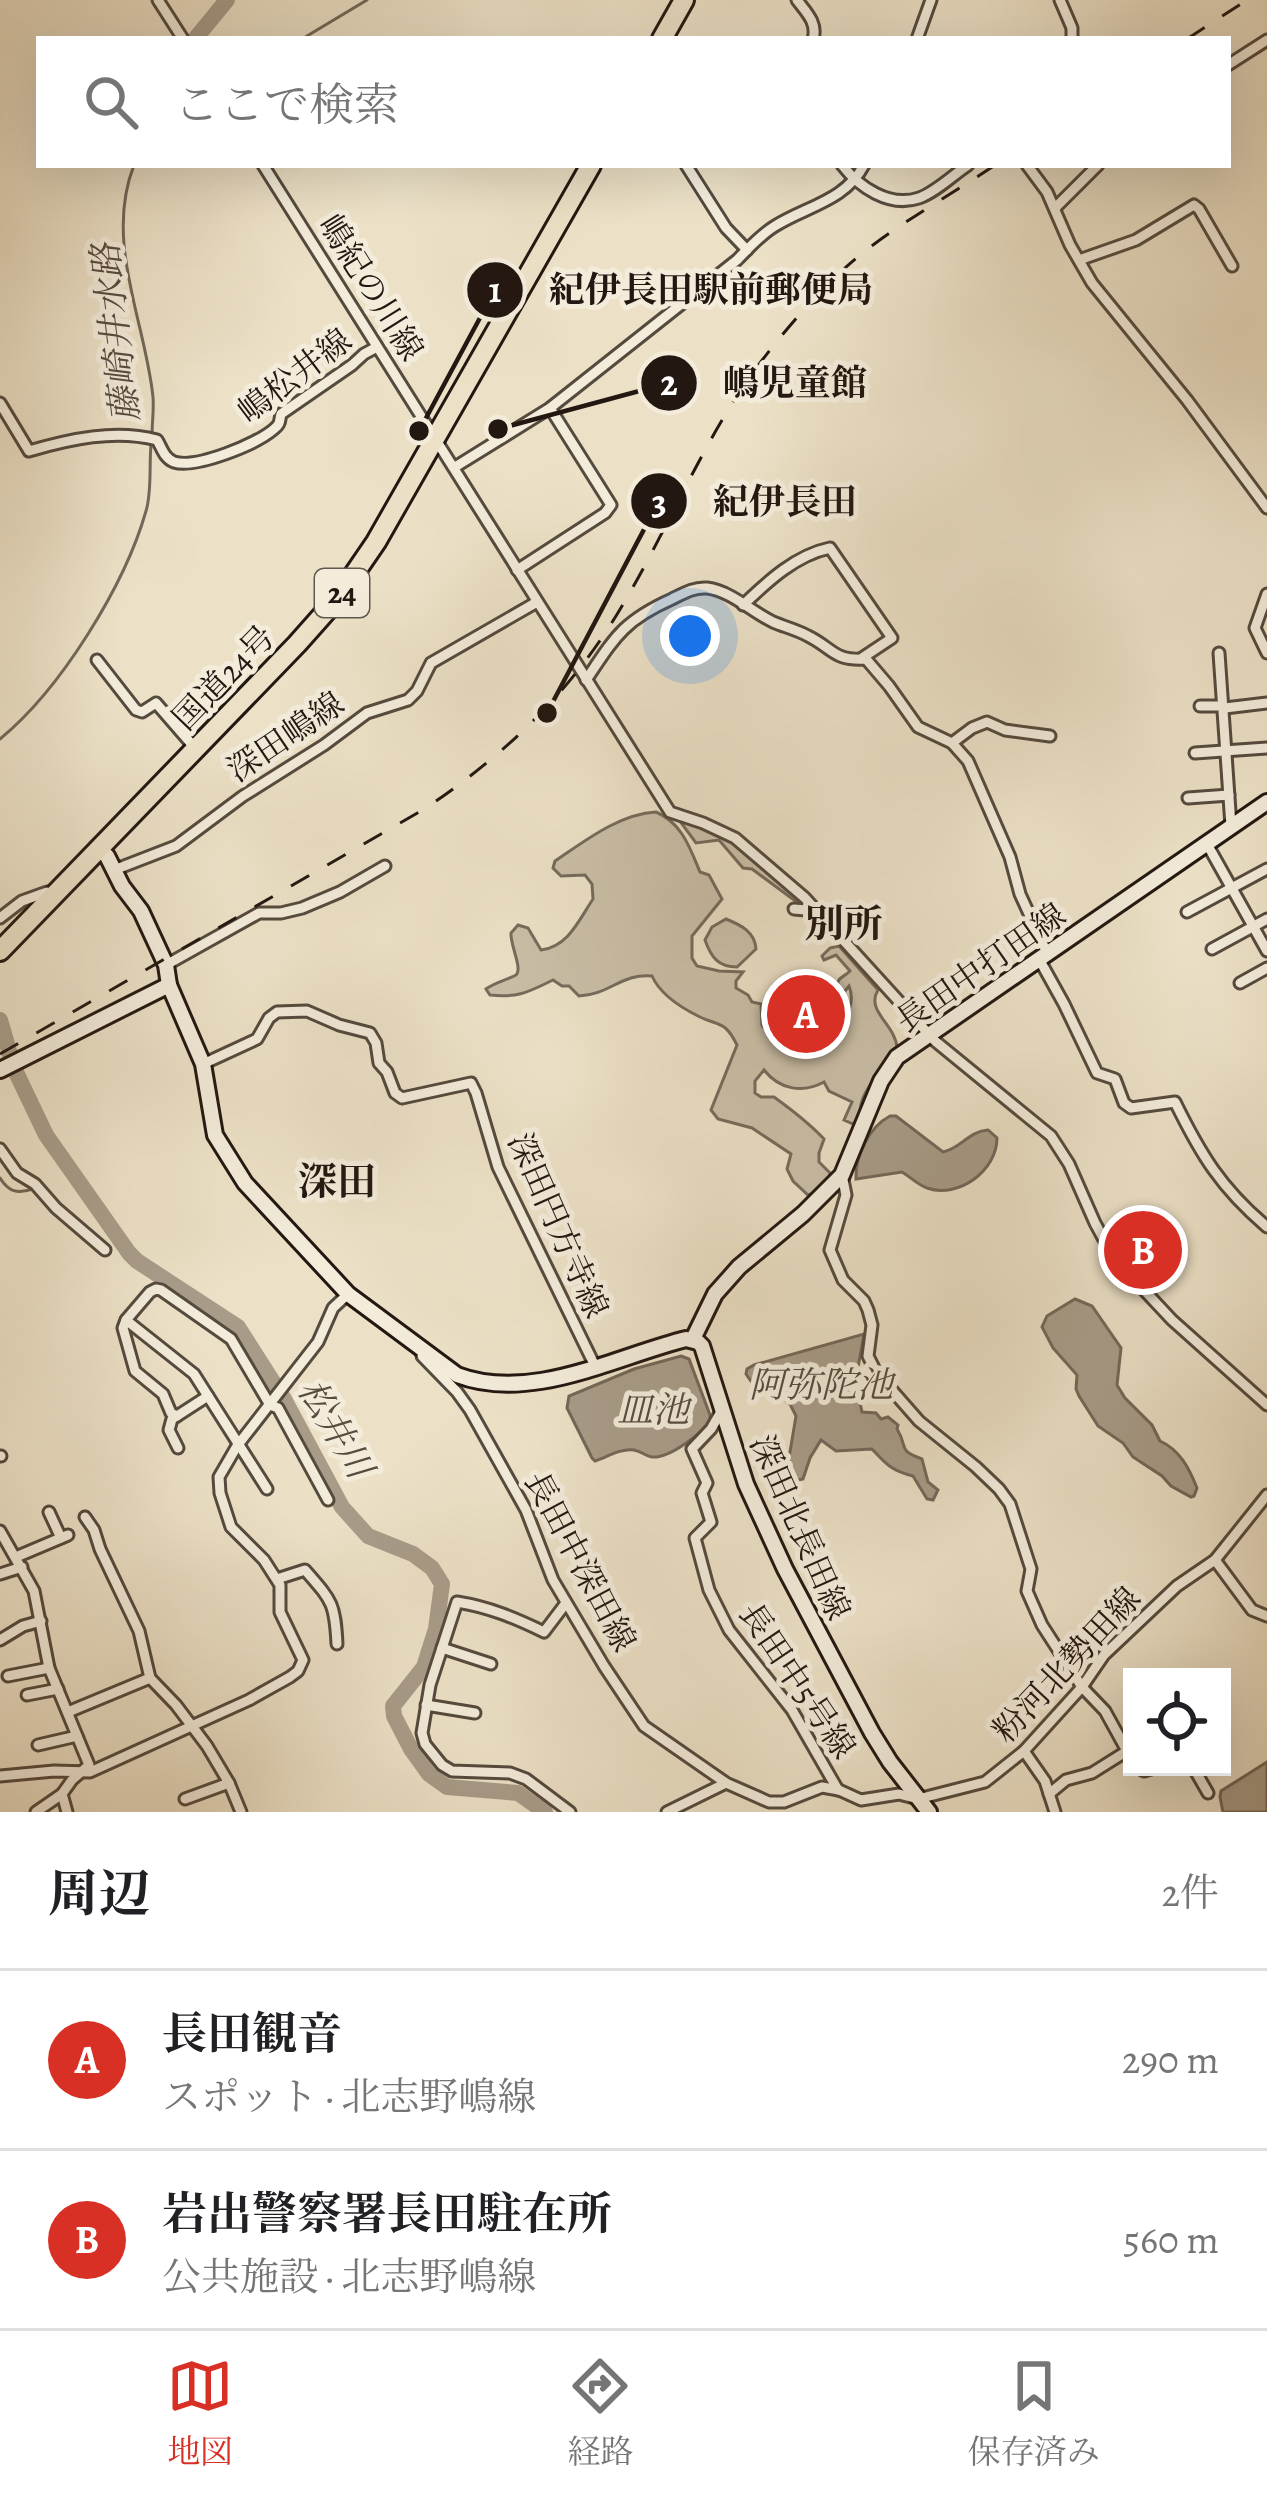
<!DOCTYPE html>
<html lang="ja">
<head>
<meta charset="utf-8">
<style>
  :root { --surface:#fff; --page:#f6f6f6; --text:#202124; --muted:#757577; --line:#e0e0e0; --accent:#d93025 }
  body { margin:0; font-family:Alegreya,"Noto Serif JP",serif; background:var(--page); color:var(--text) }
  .controls { position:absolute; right:36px; bottom:36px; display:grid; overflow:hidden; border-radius:0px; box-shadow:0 12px 48px #0002 }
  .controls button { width:108px; height:108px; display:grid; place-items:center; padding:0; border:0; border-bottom:3px solid var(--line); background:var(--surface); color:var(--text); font:60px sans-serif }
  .you { position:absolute; left:690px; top:636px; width:42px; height:42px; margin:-30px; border:9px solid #fff; border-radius:50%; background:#1a73e8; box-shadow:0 0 0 18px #1a73e833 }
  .badge { display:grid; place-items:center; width:78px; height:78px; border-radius:50%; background:var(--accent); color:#fff; font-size:39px; font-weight:700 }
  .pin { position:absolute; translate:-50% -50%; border:6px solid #fff; box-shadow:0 3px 12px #0006 }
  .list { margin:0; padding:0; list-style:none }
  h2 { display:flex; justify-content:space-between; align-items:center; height:156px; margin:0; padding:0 48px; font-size:51px }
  h2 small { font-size:39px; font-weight:400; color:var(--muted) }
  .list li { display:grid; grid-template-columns:78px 1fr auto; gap:36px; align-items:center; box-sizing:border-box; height:180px; padding:0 48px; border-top:3px solid var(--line) }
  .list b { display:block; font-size:45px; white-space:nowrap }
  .list p { margin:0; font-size:39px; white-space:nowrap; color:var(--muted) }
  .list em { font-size:39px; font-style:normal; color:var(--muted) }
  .icon { flex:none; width:66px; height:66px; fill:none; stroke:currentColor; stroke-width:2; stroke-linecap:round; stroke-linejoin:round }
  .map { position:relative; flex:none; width:1267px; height:1812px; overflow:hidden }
  .search { position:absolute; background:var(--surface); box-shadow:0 12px 48px #0002; left:36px; right:36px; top:36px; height:132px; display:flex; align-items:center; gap:30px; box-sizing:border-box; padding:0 42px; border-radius:0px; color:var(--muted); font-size:45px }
  .sheet { height:516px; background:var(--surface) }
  nav { display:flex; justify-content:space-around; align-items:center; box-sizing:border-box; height:168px; border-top:3px solid var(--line); background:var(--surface); font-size:33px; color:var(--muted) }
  nav a { display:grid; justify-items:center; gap:6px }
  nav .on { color:var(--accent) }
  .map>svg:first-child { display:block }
  .green { fill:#cabfa8; stroke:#766b5c; stroke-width:3 }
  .water { fill:#a89c89; stroke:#736759; stroke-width:3 }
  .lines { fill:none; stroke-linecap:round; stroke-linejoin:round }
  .stream { stroke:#736759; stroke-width:3 }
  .river { stroke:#a89c89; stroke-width:16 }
  .street-casing { stroke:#554a3e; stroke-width:15 }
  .secondary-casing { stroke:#231711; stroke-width:20 }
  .highway-casing { stroke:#231711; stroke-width:24 }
  .street { stroke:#f3ecdb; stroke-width:9 }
  .secondary { stroke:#f3ecdb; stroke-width:14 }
  .highway { stroke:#ece1c7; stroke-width:18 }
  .rail { stroke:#231711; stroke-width:3; stroke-dasharray:21 21; stroke-linecap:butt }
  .labels { text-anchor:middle; stroke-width:10; stroke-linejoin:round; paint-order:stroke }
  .shield { fill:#f3ecdb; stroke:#61574e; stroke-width:3 }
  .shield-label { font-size:30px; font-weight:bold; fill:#231711 }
  .street-label { font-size:33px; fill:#231711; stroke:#f3ecdb }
  .water-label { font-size:36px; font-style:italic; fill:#584c41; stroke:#f3ecdb }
  .quarter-label { font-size:39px; font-weight:bold; fill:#231711; stroke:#f3ecdb }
  .leader { fill:none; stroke:#231711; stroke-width:4.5 }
  .callout-dot { fill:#231711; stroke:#f3ecdb; stroke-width:4.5 }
  .mark-label { font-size:36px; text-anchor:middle; font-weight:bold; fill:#fff }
  .callout-label { font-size:36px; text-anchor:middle; font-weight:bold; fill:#231711; stroke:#f3ecdb; stroke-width:10; stroke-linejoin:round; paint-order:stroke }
</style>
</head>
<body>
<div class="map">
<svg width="1267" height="1812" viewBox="0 0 1267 1812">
  <rect width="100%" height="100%" fill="#ece1c7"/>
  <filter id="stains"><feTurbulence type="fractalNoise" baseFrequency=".00167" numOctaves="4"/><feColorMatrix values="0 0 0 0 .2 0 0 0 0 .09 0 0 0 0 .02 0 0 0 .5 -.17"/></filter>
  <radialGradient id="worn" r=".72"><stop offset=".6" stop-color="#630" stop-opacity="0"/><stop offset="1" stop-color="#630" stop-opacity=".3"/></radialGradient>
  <g class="green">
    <path d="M 656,812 C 682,823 690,848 700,872 L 709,875 L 722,899 L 692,936 L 692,958 L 697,966 L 719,971 L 743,972 L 736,981 L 736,988 L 748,995 L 752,1002 L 761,1004 L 762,1025 L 765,1029 L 778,1032 L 779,1041 L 784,1045 C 797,1039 807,1034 822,1040 C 842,1030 857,1006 849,986 L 845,991 L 839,990 C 835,977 842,979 850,971 L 836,955 L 824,960 L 822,956 L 830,948 L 839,946 L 878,990 C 865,1011 896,1025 897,1048 C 886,1064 870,1081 863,1098 C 858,1110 863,1115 853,1124 L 844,1120 L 852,1102 L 829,1091 L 824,1082 C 802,1094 779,1089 764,1070 L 755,1081 L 755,1093 L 761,1097 L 774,1097 C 792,1110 809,1123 824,1139 L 819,1153 L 819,1162 L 830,1173 C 829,1187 821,1191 808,1195 L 793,1181 L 787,1169 L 791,1154 L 752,1128 L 718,1119 L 711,1110 L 737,1045 C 724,1019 719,1027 698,1016 C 680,1007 660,994 652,976 C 622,973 609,995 579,996 L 569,986 L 562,986 L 553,980 C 528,992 519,998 490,995 L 486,989 C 493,983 514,977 516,975 C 523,969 510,945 511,933 L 518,925 L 528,928 L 541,950 C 568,947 579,920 593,899 L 592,884 L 585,875 L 561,876 L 553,868 L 555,861 C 585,841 619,814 656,812 Z"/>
    <path d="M 679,820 C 734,833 757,861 798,897 L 798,903 L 752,869 L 743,868 L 719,840 L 696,843 Z"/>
    <path d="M 726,919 C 741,925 755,932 756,949 L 737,967 C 718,967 711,957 705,940 L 712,927 Z"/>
  </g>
  <g class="water">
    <path d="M 890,1116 L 896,1116 L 943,1152 C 960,1149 969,1131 988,1130 L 997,1138 C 997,1171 958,1199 927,1188 C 918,1185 909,1176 902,1172 L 856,1179 C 855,1156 869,1127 890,1116 Z"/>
    <path d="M 1075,1299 L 1092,1306 L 1121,1348 L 1117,1385 L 1125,1398 L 1152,1425 L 1160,1441 C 1180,1450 1189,1468 1197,1488 L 1194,1496 L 1191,1497 L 1171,1486 L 1162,1476 L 1133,1457 L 1123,1443 L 1098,1426 L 1079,1396 L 1076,1389 L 1077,1375 L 1053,1348 L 1042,1327 L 1047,1316 Z"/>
    <path d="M 864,1334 L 857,1373 L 863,1383 L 859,1398 L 862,1412 L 876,1413 L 881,1419 L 888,1417 L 898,1425 L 897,1429 C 909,1448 896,1449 922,1459 L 928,1482 L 938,1490 L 933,1500 L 927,1499 L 913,1476 C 892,1471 887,1465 872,1449 L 836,1451 L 821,1440 L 810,1458 L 803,1479 L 793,1481 L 789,1458 L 796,1416 L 790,1404 L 773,1391 L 760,1394 L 746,1374 L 747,1369 L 754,1365 Z"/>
    <path d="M 681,1356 L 689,1359 L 710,1415 L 710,1421 C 702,1433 669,1459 652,1457 C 646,1456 640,1451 634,1450 C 621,1448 607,1457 595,1461 L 592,1458 L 567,1408 L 569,1396 L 634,1369 Z"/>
    <polygon points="1267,1762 1267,1812 1223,1812 1220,1797 1221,1791"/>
  </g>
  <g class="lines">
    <g class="stream">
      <polyline points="302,39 367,0"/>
      <path d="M 134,165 C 104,242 145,320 153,397 C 154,410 152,423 152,435"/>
      <path d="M 0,739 C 61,689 125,585 146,511 C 152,491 149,466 151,445"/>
      <path d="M 0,1178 C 9,1192 17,1194 33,1189"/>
    </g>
    <g class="river">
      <polyline points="195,39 227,0"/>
      <polyline points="0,1020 14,1068 46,1135 129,1253 137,1261 238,1327 284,1399 342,1507 368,1536 413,1554 432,1568 442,1584 436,1629 424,1667 393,1706 394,1716 411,1749 429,1774 447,1787 518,1793 545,1812"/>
    </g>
    <g class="street-casing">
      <g id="street">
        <polyline points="158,0 183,39"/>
        <path d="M 797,0 C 806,12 818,23 813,39"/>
        <polyline points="1060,0 1072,28 1072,39"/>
        <polyline points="917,39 931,0"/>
        <polyline points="1228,65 1267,40"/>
        <polyline points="263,165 670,812 703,823 735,838 805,898 935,1041 1051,1136 1069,1164 1095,1223 1114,1258 1172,1320 1267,1405"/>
        <polyline points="686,165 726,228 747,250"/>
        <path d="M 842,165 C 859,187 889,208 919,198 C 936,192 953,175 968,165"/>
        <polyline points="1027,165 1047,192 1070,245 1092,283 1187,400 1267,508"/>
        <polyline points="1055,208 1098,165"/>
        <polyline points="1079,260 1136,240 1194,205 1199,209 1232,266"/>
        <path d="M 0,403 L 29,451 C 70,439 115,429 157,440 C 162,448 164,458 174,462 C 196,469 257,444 274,429 C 281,423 279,422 281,414 L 352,365 L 364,354 L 377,347"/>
        <path d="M 455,467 L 550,408 L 737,260 C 749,248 760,235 775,226 C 807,206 845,201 864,165"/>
        <polyline points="517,570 605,513 611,505 550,408"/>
        <polyline points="1267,594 1255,628 1267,653"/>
        <path d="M 743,605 C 768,581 796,555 830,548 L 892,638 L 862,658"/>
        <polyline points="1219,653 1231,826"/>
        <polyline points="97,660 136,710 142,712 156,703 195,748"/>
        <path d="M 586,680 C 615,637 623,621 672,599 C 684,593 694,587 707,588 C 731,591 752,612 773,622 C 785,627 797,630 808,636 C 834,649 833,661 866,659 L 889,686 L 918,727 L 952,743 L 968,761 L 1010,857 L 1020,894 L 1047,953"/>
        <polyline points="1200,706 1222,706"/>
        <polyline points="1225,708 1267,703"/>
        <polyline points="952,743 972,728 987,722 1005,730 1050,736"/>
        <polyline points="1195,753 1267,748"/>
        <polyline points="1188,798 1229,795"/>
        <polyline points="1207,844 1267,951"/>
        <polyline points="114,870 176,846 243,796 324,745 367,713 408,700 417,691 431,663 537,602"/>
        <polyline points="794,909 817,911"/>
        <polyline points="1187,912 1267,869"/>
        <polyline points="0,918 22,901 47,892 54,894"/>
        <polyline points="1212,949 1267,919"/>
        <path d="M 1039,959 L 1064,1004 L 1097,1073 L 1115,1079 L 1124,1103 L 1131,1108 L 1175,1102 C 1201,1155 1221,1188 1267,1227"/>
        <polyline points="166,965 259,913 281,913 302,908 340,892 385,866"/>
        <polyline points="1240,983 1267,968"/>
        <polyline points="203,1064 257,1039 269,1018 277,1012 307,1011 339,1025 370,1033 376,1043 379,1063 387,1072 395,1093 402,1098 471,1083 476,1093 498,1167 595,1366"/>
        <polyline points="0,1149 17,1173 35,1184 56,1208 105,1250"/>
        <polyline points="842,1175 846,1195 830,1250 843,1280 864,1301 868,1310 872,1325 868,1356 876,1372 919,1421 976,1467 999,1489 1010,1504 1031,1569 1027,1591 1042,1625 1082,1687 1105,1711 1132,1760"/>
        <polyline points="126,1320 123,1328 135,1371 163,1394 171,1413 177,1416 208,1396"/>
        <polyline points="422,1356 457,1392 470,1410 526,1510 553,1580 604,1666 644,1726 726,1783 769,1802 784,1802 822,1787 839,1790 861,1800 899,1794 918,1799 985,1782 1024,1751 1082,1687 1104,1655 1177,1586 1215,1560 1267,1495"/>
        <polyline points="722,1410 711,1429 692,1449 707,1483 702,1493 711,1522 695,1538 709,1590 729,1630 792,1710 838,1790"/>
        <polyline points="177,1416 172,1419 169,1430 178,1448"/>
        <polyline points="0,1456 1,1456"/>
        <polyline points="267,1489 194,1374 126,1320 150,1292 156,1289 161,1290 231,1339 270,1405 278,1408 328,1500"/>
        <polyline points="49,1512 61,1538"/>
        <polyline points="85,1517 94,1530 100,1549 139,1631 150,1678 176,1705 207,1746 229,1783 241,1812"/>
        <polyline points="0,1531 34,1591 49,1668 89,1765 72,1780 62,1794 67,1812"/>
        <polyline points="16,1557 68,1535"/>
        <polyline points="1215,1560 1252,1610 1267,1616"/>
        <polyline points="0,1574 22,1567"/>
        <path d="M 277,1579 L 305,1570 C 332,1601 335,1603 337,1644"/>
        <path d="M 566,1603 L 544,1632 C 515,1618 489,1607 457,1602 L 430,1685 L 422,1733 L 425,1744 L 442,1765 L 452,1771 L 510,1773 L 526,1779 L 570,1812"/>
        <polyline points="0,1640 23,1626 41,1621"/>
        <polyline points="442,1648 491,1664"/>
        <polyline points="8,1676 49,1668"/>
        <polyline points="27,1695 58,1689"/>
        <polyline points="426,1705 475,1713"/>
        <polyline points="68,1712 150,1678"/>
        <polyline points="38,1745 77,1736"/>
        <polyline points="1024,1751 1045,1781 1055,1812"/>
        <polyline points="1137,1767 1144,1771 1158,1767"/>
        <polyline points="1193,1767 1208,1793"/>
        <polyline points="0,1776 54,1771 90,1772 249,1700 290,1677 298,1671 303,1660 280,1612 280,1585 264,1560 231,1527 220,1493 219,1477 237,1446 318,1342 333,1308 348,1294"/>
        <polyline points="1049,1794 1066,1780 1092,1773 1127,1751"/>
        <polyline points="185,1799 229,1783"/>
        <polyline points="36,1812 62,1794"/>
        <polyline points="667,1812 726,1783"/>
      </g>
    </g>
    <g class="secondary-casing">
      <g id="secondary">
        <path d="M 100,850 L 107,856 L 122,886 L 141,911 L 166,965 L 169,985 L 203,1064 L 215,1135 L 245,1183 L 348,1294 L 457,1375 C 531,1403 614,1357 686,1339 L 698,1342 L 702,1346 L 746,1484 L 785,1569 L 872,1733 L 890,1762 L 929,1812"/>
        <polyline points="0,1070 169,985"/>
        <polyline points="693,1339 715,1294 739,1267 803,1214 842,1175 881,1081 897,1057 1267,802"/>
      </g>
    </g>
    <g class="highway-casing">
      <g id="highway">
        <polyline points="662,39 684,0"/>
        <polyline points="0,951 297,644 337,599 376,542 591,165"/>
      </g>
    </g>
    <use href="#street" class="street"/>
    <use href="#secondary" class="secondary"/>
    <use href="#highway" class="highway"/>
    <g class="rail">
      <polyline points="1187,39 1247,0"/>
      <path d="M 0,1054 L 426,808 C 504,755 566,697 616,616 C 667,533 702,440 760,363 C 792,321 831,276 873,245 C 912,216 955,192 995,165"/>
    </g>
  </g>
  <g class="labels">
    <rect class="shield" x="315" y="569" width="54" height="48" rx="9"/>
    <g class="shield-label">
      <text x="342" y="603">24</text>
    </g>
    <g class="street-label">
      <text transform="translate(372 287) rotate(58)" y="12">嶋紀の川線</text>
      <text transform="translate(294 375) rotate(-37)" y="12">嶋松井線</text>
      <text transform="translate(223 677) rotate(-46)" y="12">国道24号</text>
      <text transform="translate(285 736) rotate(-34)" y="12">深田嶋線</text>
      <text transform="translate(980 967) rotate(-35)" y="12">長田中打田線</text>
      <text transform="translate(559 1225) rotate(66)" y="12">深田円方寺線</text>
      <text transform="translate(801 1527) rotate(66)" y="12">深田北長田線</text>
      <text transform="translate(581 1561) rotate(62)" y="12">長田中深田線</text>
      <text transform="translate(1066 1664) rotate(-47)" y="12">粉河北勢田線</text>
      <text transform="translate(798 1680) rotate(56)" y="12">長田中5号線</text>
    </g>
    <g class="water-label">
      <text transform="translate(115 333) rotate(-97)" y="13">藤崎井水路</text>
      <text x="821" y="1397">阿弥陀池</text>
      <text x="653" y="1422">皿池</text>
      <text transform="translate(336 1428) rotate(59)" y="13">松井川</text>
    </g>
    <g class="quarter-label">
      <text x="844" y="937">別所</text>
      <text x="337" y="1195">深田</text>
    </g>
  </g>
  <path class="leader" d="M419 431L495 290M498 429L669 383M547 713L659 501"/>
  <g class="callout-dot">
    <circle cx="419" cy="431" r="12"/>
    <circle cx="498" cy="429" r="12"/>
    <circle cx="547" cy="713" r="12"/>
    <circle cx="495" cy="290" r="30"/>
    <circle cx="669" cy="383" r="30"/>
    <circle cx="659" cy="501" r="30"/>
  </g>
  <g class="mark-label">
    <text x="495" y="302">1</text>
    <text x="669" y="395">2</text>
    <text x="659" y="514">3</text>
  </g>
  <g class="callout-label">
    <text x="711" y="302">紀伊長田駅前郵便局</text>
    <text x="795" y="395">嶋児童館</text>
    <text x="785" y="514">紀伊長田</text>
  </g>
  <rect width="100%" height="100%" filter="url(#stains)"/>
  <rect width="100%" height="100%" fill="url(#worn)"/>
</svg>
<div class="controls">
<button><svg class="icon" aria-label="locate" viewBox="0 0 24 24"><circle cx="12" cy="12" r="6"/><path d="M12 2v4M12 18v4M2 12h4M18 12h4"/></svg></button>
</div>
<div class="you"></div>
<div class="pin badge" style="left:806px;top:1014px">A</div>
<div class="pin badge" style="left:1143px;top:1250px">B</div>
<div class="search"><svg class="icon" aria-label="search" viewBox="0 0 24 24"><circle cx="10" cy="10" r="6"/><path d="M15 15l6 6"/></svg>ここで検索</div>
</div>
<section class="sheet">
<h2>周辺<small>2件</small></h2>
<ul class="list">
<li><span class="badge">A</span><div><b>長田観音</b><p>スポット · 北志野嶋線</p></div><em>290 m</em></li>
<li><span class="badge">B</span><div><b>岩出警察署長田駐在所</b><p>公共施設 · 北志野嶋線</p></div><em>560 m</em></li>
</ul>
</section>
<nav>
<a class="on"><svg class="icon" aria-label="map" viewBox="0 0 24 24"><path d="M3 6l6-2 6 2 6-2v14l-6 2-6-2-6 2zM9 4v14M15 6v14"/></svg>地図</a>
<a><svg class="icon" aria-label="directions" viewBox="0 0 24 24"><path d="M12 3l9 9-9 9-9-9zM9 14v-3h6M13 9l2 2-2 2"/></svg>経路</a>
<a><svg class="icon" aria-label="saved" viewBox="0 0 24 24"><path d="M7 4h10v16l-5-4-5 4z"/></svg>保存済み</a>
</nav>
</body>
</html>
